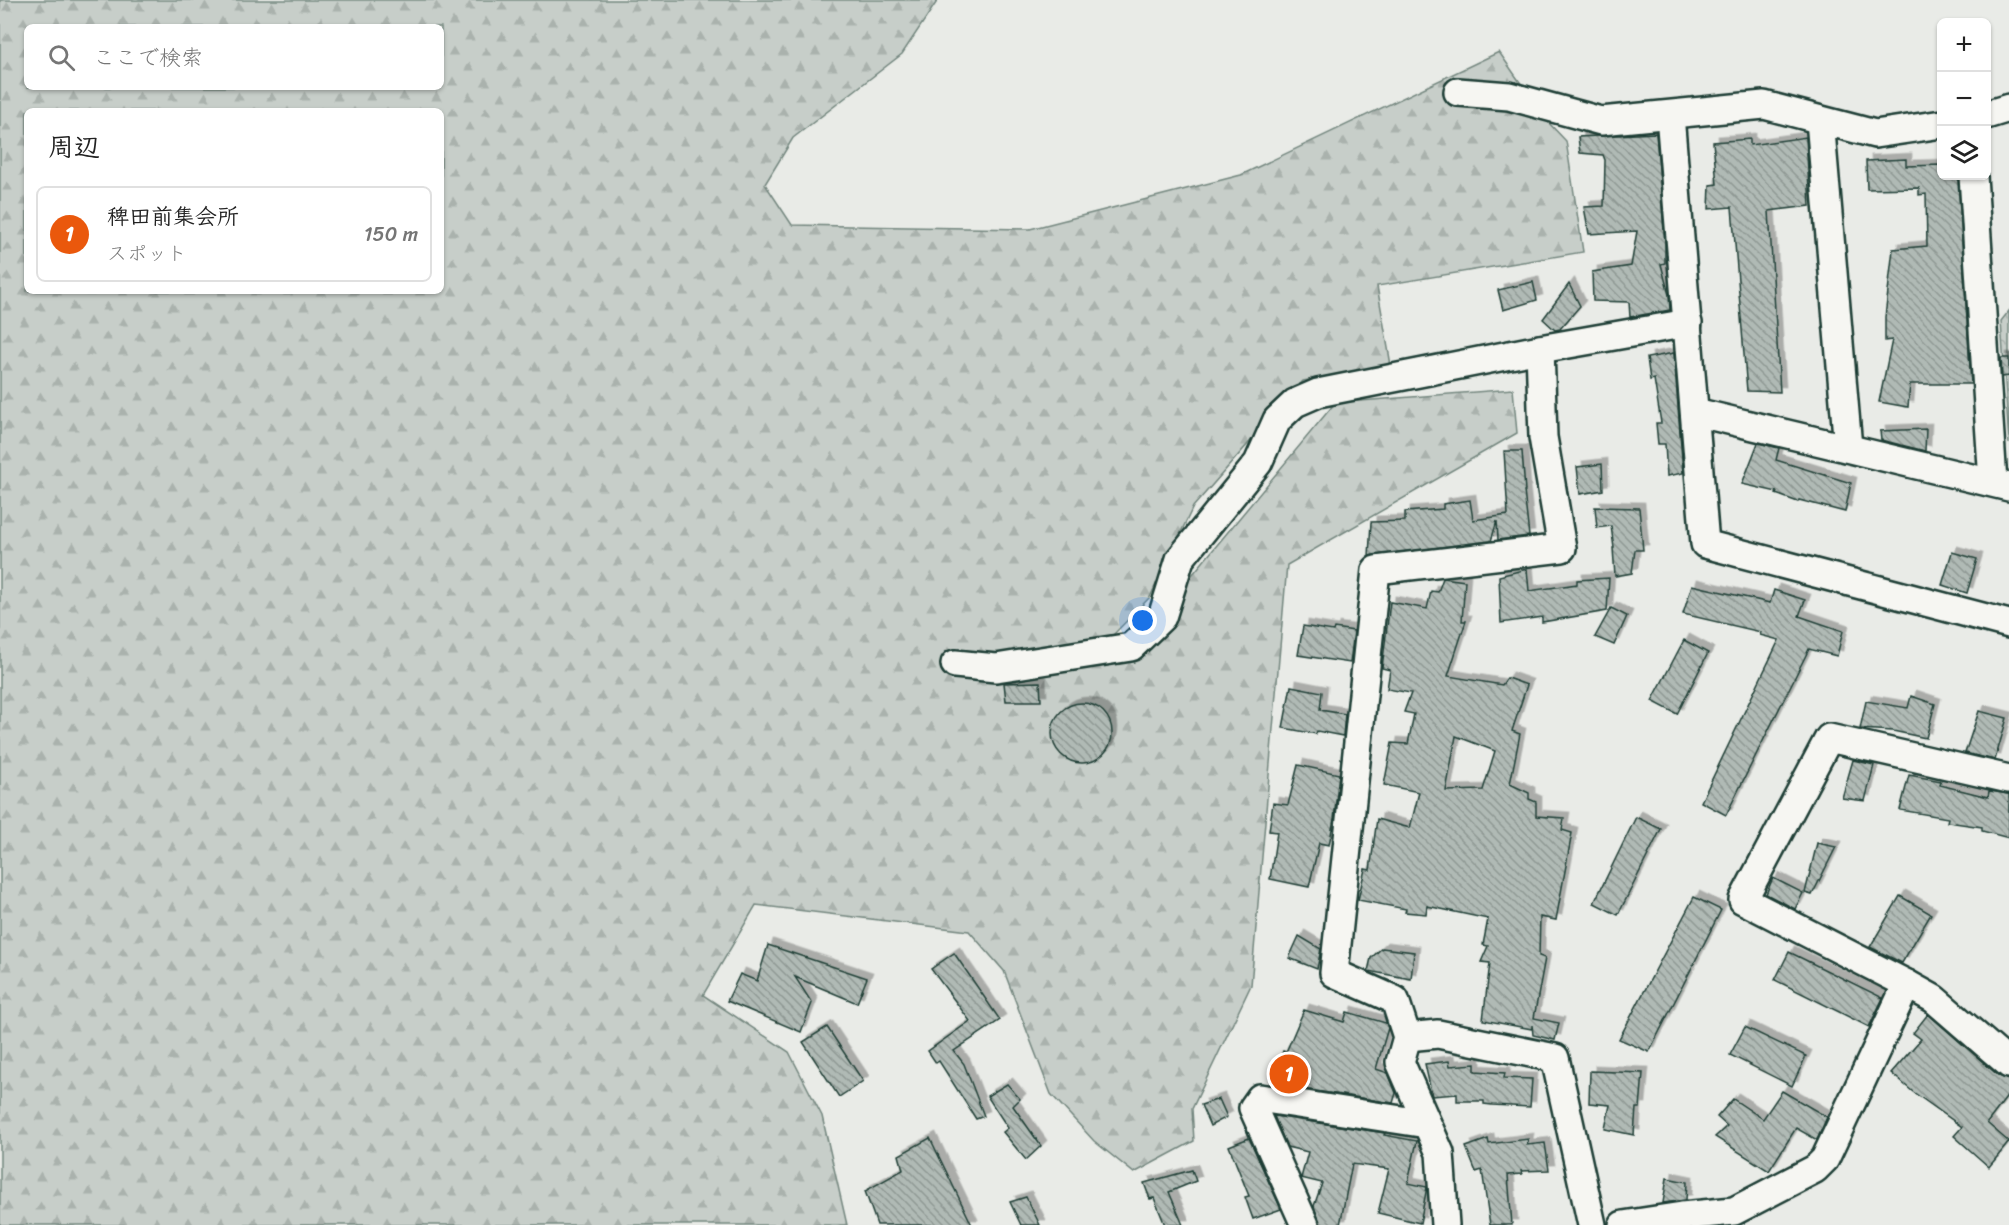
<!DOCTYPE html>
<html lang="ja">
<head>
<meta charset="utf-8">
<style>
  :root { --surface:#fff; --page:#f2f2f2; --text:#222; --muted:#767676; --line:#e0e0e0; --accent:#ea580c }
  body { margin:0; font-family:Sriracha,"Klee One",sans-serif; background:var(--page); color:var(--text) }
  .controls { position:absolute; right:18px; top:18px; display:grid; overflow:hidden; border-radius:9px; box-shadow:0 2px 4px #0004 }
  .controls button { width:54px; height:54px; display:grid; place-items:center; padding:0; border:0; border-bottom:2px solid var(--line); background:var(--surface); color:var(--text); font:30px sans-serif }
  .you { position:absolute; left:1143px; top:621px; width:21px; height:21px; margin:-15px; border:4px solid #fff; border-radius:50%; background:#1a73e8; box-shadow:0 0 0 9px #1a73e833 }
  .badge { display:grid; place-items:center; width:39px; height:39px; border-radius:50%; background:var(--accent); color:#fff; font-size:20px; font-weight:700 }
  .pin { position:absolute; translate:-50% -50%; border:3px solid #fff; box-shadow:0 2px 6px #0006 }
  .list { margin:0; padding:0; list-style:none }
  h2 { display:flex; justify-content:space-between; align-items:center; height:78px; margin:0; padding:0 24px; font-size:26px }
  h2 small { font-size:20px; font-weight:400; color:var(--muted) }
  .list li { display:grid; grid-template-columns:39px 1fr auto; gap:18px; align-items:center; box-sizing:border-box; height:96px; margin:0 12px 12px; padding:0 12px; border:2px solid var(--line); border-radius:9px }
  .list b { display:block; font-size:22px; white-space:nowrap }
  .list p { margin:0; font-size:20px; white-space:nowrap; color:var(--muted) }
  .list em { font-size:20px; font-style:normal; color:var(--muted) }
  .icon { flex:none; width:33px; height:33px; fill:none; stroke:currentColor; stroke-width:2; stroke-linecap:round; stroke-linejoin:round }
  .map { position:relative; flex:none; width:2009px; height:1225px; overflow:hidden }
  .search { position:absolute; background:var(--surface); box-shadow:0 2px 4px #0004; left:24px; top:24px; width:420px; height:66px; display:flex; align-items:center; gap:15px; box-sizing:border-box; padding:0 21px; border-radius:9px; color:var(--muted); font-size:22px }
  .panel { position:absolute; background:var(--surface); box-shadow:0 2px 4px #0004; left:24px; top:108px; width:420px; height:186px; border-radius:9px }
  .map>svg:first-child { display:block }
  .forest { fill:url(#forest-firs); stroke:#73867e; stroke-width:1.5; fill-rule:evenodd }
  .park { fill:url(#park-crowns); stroke:#73867e; stroke-width:1.5 }
  .building { fill:url(#building-back-hatch); stroke:#1f3d34; stroke-width:1.5; fill-rule:evenodd; filter:url(#shadow) }
  .lines { fill:none; stroke-linecap:round; stroke-linejoin:round }
  .minor-casing { stroke:#1f3d34; stroke-width:32 }
  .minor { stroke:#f6f6f2; stroke-width:27 }
</style>
</head>
<body>
<div class="map">
<svg width="2009" height="1225" viewBox="0 0 2009 1225">
  <defs>
    <pattern id="forest-firs" width="22" height="20" patternUnits="userSpaceOnUse" patternTransform="scale(1.5)"><rect width="22" height="20" fill="#c7cec9"/><path d="M5 1l3.5 6h-7zM16 11l3.5 6h-7z" fill="#aab2ad"/></pattern>
    <pattern id="park-crowns" width="20" height="18" patternUnits="userSpaceOnUse" patternTransform="scale(1.5)"><rect width="20" height="18" fill="#c7cec9"/><path d="M2 6a3 3 0 1 1 6 0M12 15a3 3 0 1 1 6 0" fill="none" stroke="#aab2ad"/></pattern>
    <pattern id="building-back-hatch" width="6" height="6" patternUnits="userSpaceOnUse" patternTransform="scale(1.5)"><rect width="6" height="6" fill="#b0bab5"/><path d="M-1 5l2 2M0 0l6 6M5-1l2 2" fill="none" stroke="#8f9894"/></pattern>
    <filter id="shadow"><feDropShadow dx="5.5" dy="-5.5" stdDeviation="0" flood-color="#0004"/></filter>
  </defs>
  <rect width="100%" height="100%" fill="#e9ebe7"/>
  <filter id="ink" filterUnits="userSpaceOnUse"><feTurbulence type="fractalNoise" baseFrequency=".0167" numOctaves="2"/><feDisplacementMap in="SourceGraphic" scale="12" xChannelSelector="R" yChannelSelector="G"/><feConvolveMatrix kernelMatrix="1 2 1 2 8 2 1 2 1" color-interpolation-filters="sRGB"/></filter>
  <g filter="url(#ink)">
    <path class="forest" d="M 0,0 L 938,0 L 902,54 L 793,138 L 765,184 L 792,225 L 1030,229 L 1241,175 L 1499,52 L 1547,121 L 1566,141 L 1583,252 L 1377,286 L 1391,365 L 1303,381 L 1193,507 L 1150,597 L 1113,635 L 1127,659 L 1183,586 L 1335,403 L 1513,389 L 1517,433 L 1287,565 L 1251,985 L 1192,1109 L 1194,1141 L 1134,1173 L 1094,1141 L 1051,1094 L 1004,971 L 969,931 L 756,905 L 703,995 L 789,1052 L 822,1116 L 847,1225 L 0,1225 ZM 27,27 L 441,27 L 441,87 L 27,87 ZM 27,111 L 441,111 L 441,291 L 27,291 Z"/>
    <polygon class="park" points="2009,311 2009,444 2001,321"/>
    <g class="building">
      <polygon points="1656,133 1665,243 1665,263 1661,264 1669,295 1670,310 1630,317 1629,302 1593,301 1592,272 1631,266 1637,231 1589,234 1584,207 1604,206 1605,160 1603,155 1580,153 1578,137"/>
      <polygon points="1806,137 1810,206 1769,211 1780,392 1747,391 1732,207 1709,209 1710,185 1717,184 1713,142 1750,139 1750,145"/>
      <polygon points="1906,159 1906,166 1941,165 1941,176 1958,176 1971,384 1910,384 1908,407 1879,402 1892,340 1885,341 1885,317 1893,249 1927,246 1926,194 1919,195 1919,188 1867,189 1866,161"/>
      <polygon points="1533,282 1537,300 1503,310 1498,290"/>
      <polygon points="1569,284 1580,306 1560,329 1555,330 1543,319"/>
      <polygon points="1674,353 1683,473 1667,476 1665,444 1658,444 1656,423 1661,423 1654,379 1650,380 1647,358"/>
      <polygon points="2001,358 2009,358 2009,376 2002,377"/>
      <polygon points="1926,429 1925,451 1881,440 1880,431"/>
      <polygon points="1758,443 1779,448 1776,460 1851,483 1845,512 1799,500 1798,502 1776,494 1777,492 1742,484"/>
      <polygon points="1504,451 1522,451 1525,491 1524,491 1529,536 1498,540 1497,521 1491,541 1369,556 1371,522 1405,521 1405,512 1443,509 1443,504 1470,500 1473,520 1508,515"/>
      <polygon points="1602,464 1603,490 1580,494 1577,467"/>
      <polygon points="1595,507 1639,508 1643,550 1635,550 1632,573 1615,576 1613,548 1614,548 1611,526 1597,528"/>
      <polygon points="1952,552 1977,559 1967,593 1942,585"/>
      <polygon points="1527,569 1529,591 1577,584 1577,580 1609,578 1607,611 1542,622 1542,617 1501,623 1499,576"/>
      <path d="M 1443,578 L 1465,581 L 1462,621 L 1466,621 L 1448,676 L 1502,685 L 1507,678 L 1527,685 L 1512,731 L 1520,734 L 1510,784 L 1529,793 L 1529,799 L 1536,802 L 1536,816 L 1564,818 L 1562,830 L 1572,833 L 1556,920 L 1540,917 L 1539,956 L 1545,958 L 1534,1018 L 1559,1023 L 1555,1040 L 1533,1035 L 1532,1025 L 1532,1029 L 1483,1020 L 1490,963 L 1481,962 L 1488,946 L 1483,945 L 1488,919 L 1427,906 L 1426,914 L 1405,912 L 1406,909 L 1358,900 L 1365,869 L 1370,870 L 1377,819 L 1410,828 L 1419,792 L 1384,785 L 1392,743 L 1408,744 L 1414,714 L 1404,712 L 1411,693 L 1387,689 L 1390,670 L 1382,668 L 1390,602 L 1427,609 L 1431,591 L 1438,592 ZM 1456,736 L 1495,751 L 1483,790 L 1446,791 Z"/>
      <polygon points="1692,585 1770,603 1774,590 1805,600 1799,616 1843,631 1837,656 1809,649 1726,815 1701,802 1779,640 1760,635 1761,632 1683,614"/>
      <polygon points="1611,608 1627,616 1614,645 1595,637"/>
      <polygon points="1303,626 1333,631 1334,628 1354,631 1350,663 1298,655"/>
      <polygon points="1684,640 1708,653 1677,714 1652,701"/>
      <polygon points="1040,682 1041,701 1006,701 1004,683"/>
      <polygon points="1291,686 1322,692 1320,710 1345,714 1343,736 1317,731 1316,734 1283,728"/>
      <polygon points="1911,696 1935,704 1926,738 1893,731 1860,729 1866,701 1908,708"/>
      <circle cx="1082" cy="733" r="30"/>
      <polygon points="1979,711 2007,718 1995,760 1965,753"/>
      <polygon points="1853,760 1874,765 1865,801 1842,798"/>
      <polygon points="1298,765 1339,774 1334,819 1329,845 1319,843 1309,887 1270,879 1277,832 1269,831 1273,803 1288,805"/>
      <polygon points="1909,775 1941,781 1940,785 1988,797 1989,791 2009,794 2009,838 1982,831 1982,827 1947,822 1948,818 1900,810"/>
      <polygon points="1636,817 1661,829 1618,915 1594,903"/>
      <polygon points="1817,843 1836,847 1812,895 1805,893"/>
      <polygon points="1773,878 1803,893 1795,909 1766,894"/>
      <polygon points="1900,896 1931,914 1902,963 1870,947"/>
      <polygon points="1694,897 1721,910 1649,1052 1619,1039"/>
      <polygon points="1299,936 1321,949 1317,969 1289,958"/>
      <polygon points="768,945 867,978 857,1003 795,977 812,1003 801,1032 727,1001 740,974 757,981"/>
      <polygon points="1382,948 1414,952 1411,979 1368,971 1371,958"/>
      <polygon points="1789,952 1883,998 1869,1027 1775,980"/>
      <polygon points="954,953 1000,1020 954,1051 964,1064 984,1116 976,1119 939,1061 936,1063 928,1051 970,1021 931,969"/>
      <polygon points="1304,1010 1344,1022 1347,1012 1386,1023 1388,1028 1376,1069 1388,1073 1396,1093 1393,1103 1271,1084 1283,1051 1286,1052"/>
      <polygon points="1928,1014 1999,1076 2009,1080 2009,1094 1987,1123 2009,1142 1989,1167 1954,1136 1962,1127 1913,1092 1891,1073 1921,1039 1913,1033"/>
      <polygon points="827,1027 863,1081 839,1097 803,1042"/>
      <polygon points="1745,1027 1806,1056 1792,1086 1730,1055"/>
      <polygon points="1449,1061 1450,1066 1475,1064 1475,1071 1505,1073 1504,1078 1532,1079 1530,1107 1492,1105 1484,1104 1484,1101 1457,1101 1457,1094 1432,1096 1425,1064"/>
      <polygon points="1590,1071 1643,1073 1640,1108 1636,1108 1634,1135 1605,1129 1610,1105 1589,1103"/>
      <polygon points="1007,1084 1020,1099 1013,1106 1041,1146 1026,1160 1003,1132 1008,1128 987,1096"/>
      <polygon points="1782,1091 1827,1117 1817,1140 1796,1128 1769,1171 1715,1137 1727,1126 1717,1117 1733,1099 1763,1119"/>
      <polygon points="1219,1099 1227,1117 1210,1126 1201,1105"/>
      <polygon points="1274,1116 1385,1133 1384,1135 1417,1141 1408,1183 1427,1187 1420,1223 1378,1213 1389,1169 1352,1164 1340,1225 1320,1225 1314,1206 1322,1183 1301,1178 1308,1152 1287,1147"/>
      <polygon points="930,1138 972,1225 877,1225 865,1191 903,1170 899,1155"/>
      <polygon points="1249,1138 1281,1209 1253,1219 1245,1197 1249,1196 1229,1146"/>
      <polygon points="1488,1139 1489,1144 1528,1139 1527,1145 1545,1143 1549,1170 1521,1171 1522,1174 1508,1175 1512,1225 1490,1225 1482,1170 1476,1172 1466,1147"/>
      <polygon points="1192,1170 1196,1181 1169,1192 1183,1225 1165,1225 1154,1198 1150,1199 1144,1183"/>
      <polygon points="1667,1178 1687,1182 1686,1200 1663,1203"/>
      <polygon points="1026,1197 1040,1225 1021,1225 1010,1202"/>
    </g>
    <g class="lines">
      <g class="minor-casing">
        <g id="minor">
          <polyline points="1458,92 1509,96 1601,121 1764,105 1875,134 1942,124"/>
          <polyline points="1670,115 1705,544 2009,624"/>
          <polyline points="1986,115 2009,108"/>
          <polyline points="1820,120 1848,448"/>
          <polyline points="1973,176 1993,482"/>
          <polyline points="1695,412 2009,487"/>
          <polyline points="955,664 996,668 1131,647 1162,617 1180,559 1258,463 1277,420 1295,403 1318,393 1540,349 1688,323"/>
          <polyline points="1907,984 1743,900 1829,738 2009,779"/>
          <polyline points="1407,1037 1438,1034 1555,1058 1592,1225"/>
          <polyline points="1305,1225 1253,1108 1260,1098 1427,1124"/>
          <polyline points="1445,1225 1440,1153 1400,1062 1407,1037 1395,1000 1334,973 1376,570 1562,548 1543,437 1540,349"/>
          <polyline points="1623,1225 1682,1216 1734,1211 1815,1169 1825,1159 1907,984 1934,999 2009,1064"/>
        </g>
      </g>
      <use href="#minor" class="minor"/>
    </g>
  </g>
</svg>
<div class="controls">
<button>+</button>
<button>−</button>
<button><svg class="icon" aria-label="layers" viewBox="0 0 24 24"><path d="M12 4l9 5-9 5-9-5zM3 14l9 5 9-5"/></svg></button>
</div>
<div class="you"></div>
<div class="pin badge" style="left:1289px;top:1074px">1</div>
<div class="search"><svg class="icon" aria-label="search" viewBox="0 0 24 24"><circle cx="10" cy="10" r="6"/><path d="M15 15l6 6"/></svg>ここで検索</div>
<section class="panel">
<h2>周辺<small></small></h2>
<ul class="list">
<li><span class="badge">1</span><div><b>稗田前集会所</b><p>スポット</p></div><em>150 m</em></li>
</ul>
</section>
</div>
</body>
</html>
